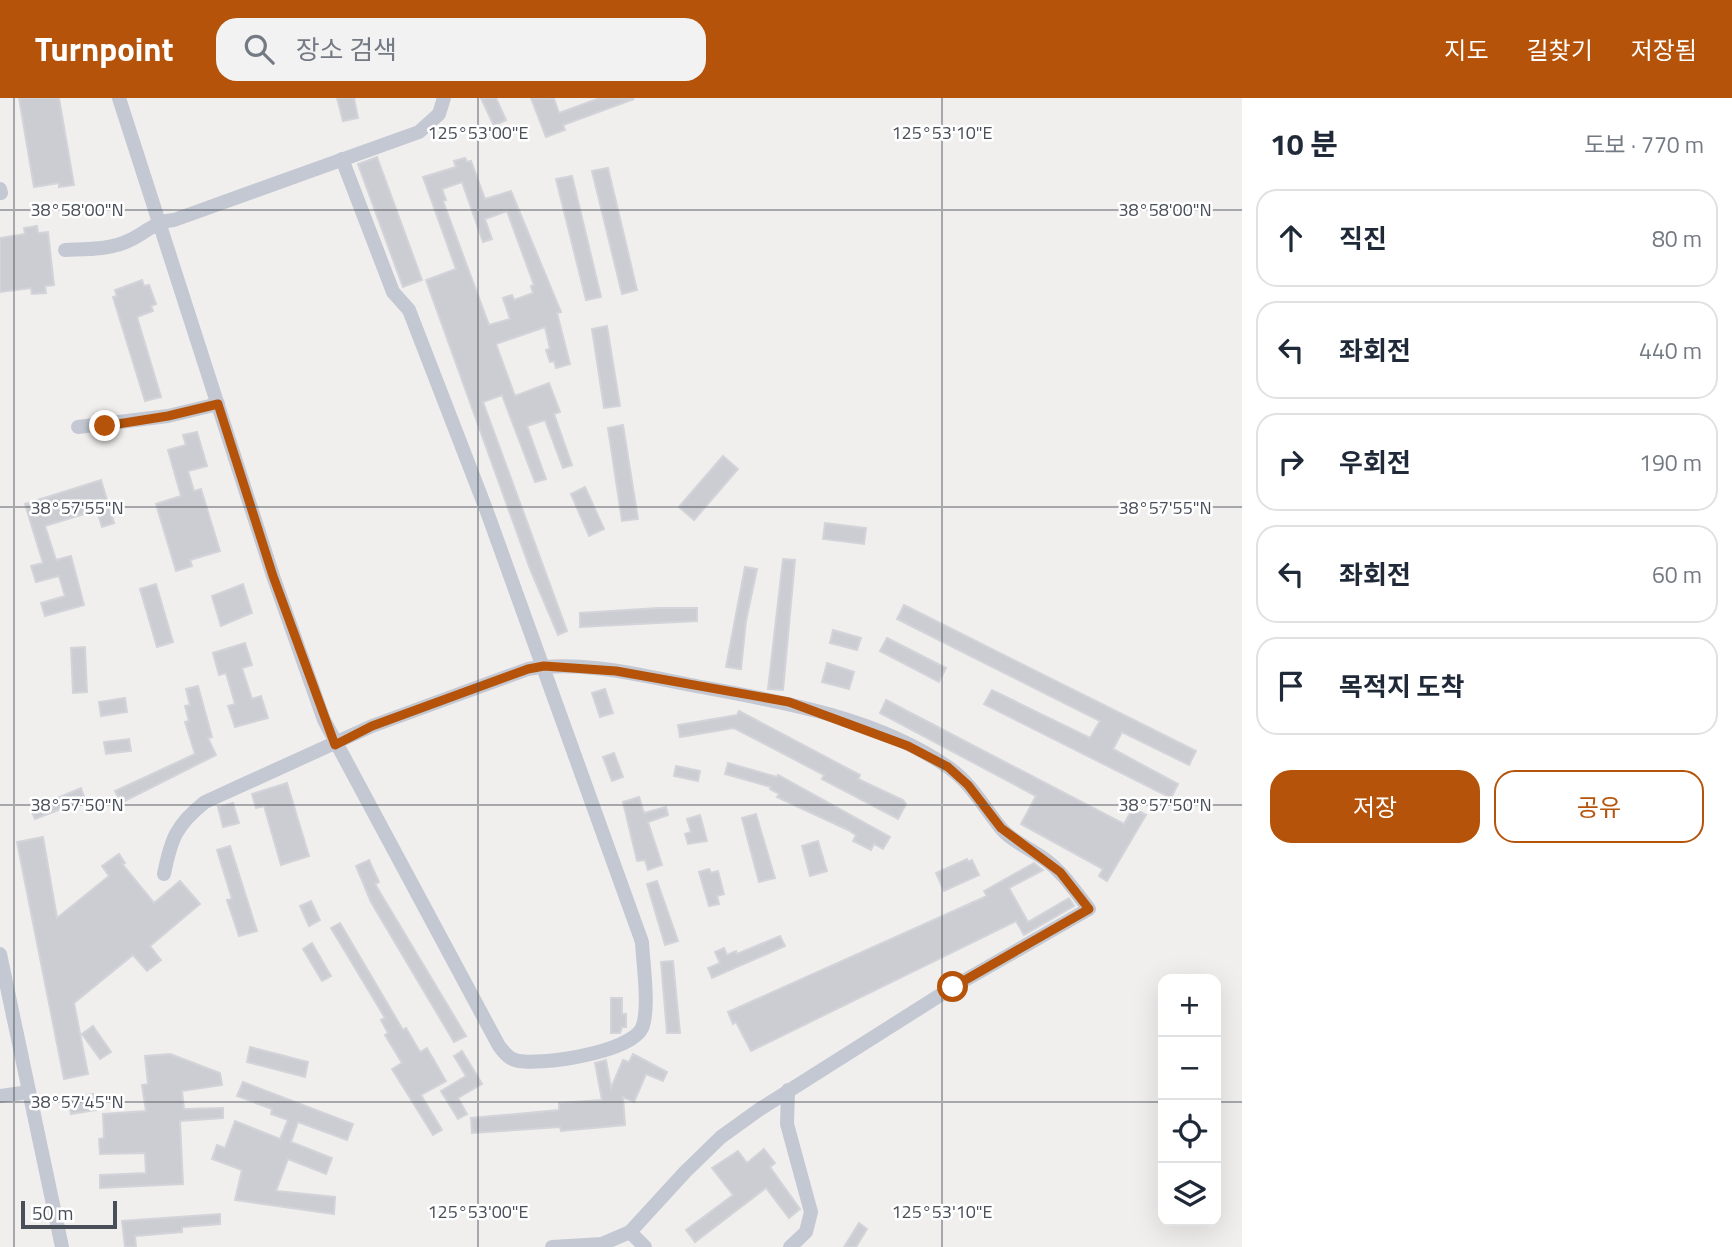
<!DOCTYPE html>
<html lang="ko">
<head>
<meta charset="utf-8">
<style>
  :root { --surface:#fff; --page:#f2f2f3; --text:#1f2937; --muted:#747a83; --line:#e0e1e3; --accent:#b45309 }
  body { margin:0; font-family:"Titillium Web","Noto Sans KR",sans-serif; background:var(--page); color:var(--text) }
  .controls { position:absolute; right:21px; bottom:21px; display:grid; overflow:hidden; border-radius:14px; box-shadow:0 7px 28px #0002 }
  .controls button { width:63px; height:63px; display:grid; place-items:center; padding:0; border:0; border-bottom:2px solid var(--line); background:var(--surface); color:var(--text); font:35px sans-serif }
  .scale { position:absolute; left:21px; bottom:18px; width:96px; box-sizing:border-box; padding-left:7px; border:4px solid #494f59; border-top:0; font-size:19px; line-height:24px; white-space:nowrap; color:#494f59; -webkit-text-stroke:5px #fff; paint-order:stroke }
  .stop { position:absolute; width:21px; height:21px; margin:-16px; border:5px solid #b45309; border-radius:50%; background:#fff }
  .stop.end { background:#b45309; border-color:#fff; box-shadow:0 2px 7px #0008 }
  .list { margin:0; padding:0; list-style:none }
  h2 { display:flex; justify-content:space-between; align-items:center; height:91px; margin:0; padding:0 28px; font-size:30px }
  h2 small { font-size:23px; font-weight:400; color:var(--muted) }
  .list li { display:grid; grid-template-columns:46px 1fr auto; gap:21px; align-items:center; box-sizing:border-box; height:98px; margin:0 14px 14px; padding:0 14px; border:2px solid var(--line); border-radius:21px }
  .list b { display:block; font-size:26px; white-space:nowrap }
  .list em { font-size:23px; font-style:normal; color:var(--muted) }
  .actions { display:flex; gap:14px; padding:21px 28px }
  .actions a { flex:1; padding:16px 0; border:2px solid var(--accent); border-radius:21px; text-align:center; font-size:24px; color:var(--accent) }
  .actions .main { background:var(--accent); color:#fff }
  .icon { flex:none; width:38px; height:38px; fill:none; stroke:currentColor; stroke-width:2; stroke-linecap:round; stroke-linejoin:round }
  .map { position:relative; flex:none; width:1242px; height:1149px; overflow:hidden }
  header { display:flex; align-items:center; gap:42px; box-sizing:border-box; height:98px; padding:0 35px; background:var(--accent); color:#fff }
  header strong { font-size:33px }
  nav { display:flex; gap:38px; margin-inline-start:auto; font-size:24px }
  .search { width:490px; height:63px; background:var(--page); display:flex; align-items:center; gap:18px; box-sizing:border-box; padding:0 24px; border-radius:21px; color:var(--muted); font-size:26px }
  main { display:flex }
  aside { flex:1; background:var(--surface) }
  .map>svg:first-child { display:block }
  .building { fill:#cccdd2; stroke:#d3d4d9; stroke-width:2; fill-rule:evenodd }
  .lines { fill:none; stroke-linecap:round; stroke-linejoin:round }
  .street { stroke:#c3c8d2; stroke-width:14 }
  .route { stroke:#b45309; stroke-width:9 }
  .ticks { fill:none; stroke:#494f59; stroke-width:2; stroke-opacity:0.45 }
  .ticks-label { font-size:18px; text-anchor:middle; fill:#494f59; stroke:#fff; stroke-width:5; stroke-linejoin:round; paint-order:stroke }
</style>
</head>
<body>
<header>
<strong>Turnpoint</strong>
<div class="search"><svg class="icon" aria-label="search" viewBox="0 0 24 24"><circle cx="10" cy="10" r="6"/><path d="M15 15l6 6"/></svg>장소 검색</div>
<nav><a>지도</a><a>길찾기</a><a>저장됨</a></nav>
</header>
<main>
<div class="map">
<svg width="1242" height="1149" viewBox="0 0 1242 1149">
  <rect width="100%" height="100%" fill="#f1efee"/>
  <g class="building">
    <polygon points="19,0 59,0 74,87 59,89 59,85 34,89"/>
    <polygon points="337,0 354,0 358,20 343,23"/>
    <polygon points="481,0 496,0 506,22 494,28"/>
    <polygon points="531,0 554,1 559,15 600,0 634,1 563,27 565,32 546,39"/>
    <polygon points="377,59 422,182 403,189 358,66"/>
    <path d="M 465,60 L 467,64 L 471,63 L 485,101 L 511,93 L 561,214 L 557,215 L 570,266 L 556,270 L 554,263 L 550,264 L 546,252 L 550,251 L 545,229 L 496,246 L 515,298 L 549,285 L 560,314 L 554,316 L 572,367 L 563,370 L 545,322 L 527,328 L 546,381 L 535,384 L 502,297 L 483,304 L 567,533 L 558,537 L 530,471 L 426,182 L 456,171 L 423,79 L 456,69 L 454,63 ZM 462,84 L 483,144 L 492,141 L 485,121 L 507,113 L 534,187 L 531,188 L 533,195 L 514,202 L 512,197 L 503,200 L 510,221 L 489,227 L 443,103 L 446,102 L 442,91 Z"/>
    <polygon points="608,70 637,192 622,196 592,73"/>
    <polygon points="572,78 601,199 586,202 556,81"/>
    <polygon points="37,128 38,135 48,134 54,187 45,188 46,195 32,196 31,190 0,194 0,140 25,136 24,130"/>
    <polygon points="142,182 144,188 149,187 156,206 151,208 153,213 137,219 161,299 145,303 113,199 117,198 115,192"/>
    <polygon points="607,228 620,308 604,310 592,231"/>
    <polygon points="623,327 638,421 622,423 608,330"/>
    <polygon points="197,334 207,368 188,373 194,393 201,391 220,453 190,462 192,468 176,473 156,406 181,398 168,352 186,347 183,337"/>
    <polygon points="723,358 738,371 694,422 679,409"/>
    <polygon points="101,382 114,425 102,429 97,412 45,428 56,462 71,458 84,507 45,518 41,505 65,498 59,478 36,484 31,468 43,465 25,406"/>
    <polygon points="585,389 604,431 589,438 571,396"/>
    <polygon points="825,425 866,430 864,446 823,441"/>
    <polygon points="783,461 795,462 783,592 768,591"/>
    <polygon points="745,469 757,471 746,523 741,571 726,569"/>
    <polygon points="156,486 173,544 157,549 140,491"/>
    <polygon points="243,486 252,515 221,528 212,498"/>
    <polygon points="904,507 1196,653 1189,667 1122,634 1113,651 1178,686 1171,700 984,606 992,592 1090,640 1100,623 897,521"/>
    <polygon points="658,510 697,510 697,523 580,529 580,515"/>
    <polygon points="833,532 861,540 857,552 830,545"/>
    <polygon points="887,540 946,570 939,584 880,553"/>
    <polygon points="245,545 252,567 242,570 252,601 261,598 268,620 235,629 228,608 235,606 226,575 219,577 213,555"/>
    <polygon points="85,549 87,594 73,595 71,550"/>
    <polygon points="827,565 854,574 849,591 822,584"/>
    <polygon points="198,588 212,639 208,640 216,657 121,705 115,693 195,656 185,624 189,623 185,608 190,607 186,591"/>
    <polygon points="605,591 613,615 600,619 592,595"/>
    <polygon points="125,600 127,614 101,618 99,604"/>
    <polygon points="886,602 1124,726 1133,710 1146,717 1107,783 1099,778 1103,771 1021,726 1036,698 880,615"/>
    <polygon points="739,613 860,677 858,681 903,702 906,706 898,721 822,681 824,677 734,630 680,639 678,627 737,617"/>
    <polygon points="129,641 131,653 106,656 104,644"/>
    <polygon points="614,655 623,679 612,683 603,659"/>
    <polygon points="728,665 777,679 778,677 890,739 883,751 874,746 871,752 853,743 856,737 848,732 777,699 779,696 770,691 771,689 725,676"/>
    <polygon points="676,668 700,673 698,683 674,678"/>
    <polygon points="287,685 309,758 281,767 264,708 256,710 252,696"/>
    <polygon points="81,690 85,702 35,721 31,711"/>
    <polygon points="639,699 644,715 666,709 668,717 648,724 662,767 648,772 645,762 637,763 623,704"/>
    <polygon points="233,705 239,725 223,729 218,709"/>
    <polygon points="756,716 775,780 759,784 742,720"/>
    <polygon points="700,717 707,743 688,746 685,736 691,734 687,721"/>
    <polygon points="43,739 57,820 109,778 102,768 119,756 125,765 122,766 154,805 180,783 200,806 150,848 161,862 147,873 133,857 74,905 88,976 64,981 17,744"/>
    <polygon points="818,743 827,773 810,778 802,748"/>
    <polygon points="230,748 257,833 239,838 227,802 232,801 217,752"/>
    <polygon points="967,761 968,764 972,762 979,777 944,793 936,775"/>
    <polygon points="369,762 379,784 375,786 466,938 454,944 371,804 356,768"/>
    <polygon points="1034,765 1043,772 1009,790 1028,824 1069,800 1074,808 1024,837 1016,823 751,953 736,924 733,926 728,914 987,798 984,793"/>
    <polygon points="709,771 711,775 718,773 724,796 717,798 719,806 709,808 699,774"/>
    <polygon points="657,783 678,843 665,847 647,786"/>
    <polygon points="311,803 320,822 309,828 300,808"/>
    <polygon points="340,825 403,932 406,930 420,954 427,950 446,983 421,997 442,1032 433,1037 392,971 402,965 385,937 388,935 381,922 385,920 331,830"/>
    <polygon points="780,838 785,848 712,880 708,870 720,865 715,854 724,850 727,857 736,853 737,856"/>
    <polygon points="312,845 331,878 322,883 303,851"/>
    <polygon points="673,863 680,935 667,935 661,864"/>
    <polygon points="611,900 622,900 622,916 626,916 626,929 622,929 620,935 611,935"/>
    <polygon points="93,928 111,954 100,961 82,936"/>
    <polygon points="250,949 308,964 305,979 247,964"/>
    <polygon points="462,953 482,986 458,1000 467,1016 458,1021 441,993 466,978 454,958"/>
    <polygon points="170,956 220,975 222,987 182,993 184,1011 223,1010 223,1020 180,1023 183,1086 100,1090 100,1077 146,1075 145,1055 100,1056 99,1041 104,1040 103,1016 146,1013 142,987 148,986 145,958"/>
    <polygon points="633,956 667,974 663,983 646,976 634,1004 623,999 625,1027 561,1033 560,1029 472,1035 471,1020 559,1012 559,1005 602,1002 595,965 606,962 611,990 623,962 629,964"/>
    <polygon points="243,984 353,1026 347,1042 298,1024 291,1044 332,1060 326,1076 288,1061 276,1093 335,1099 334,1116 235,1102 242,1072 212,1061 217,1047 225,1050 235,1023 280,1041 288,1022 271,1016 272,1011 237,998"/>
    <polygon points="93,996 96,1012 71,1016 68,1001"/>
    <polygon points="764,1051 775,1065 770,1069 800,1111 789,1120 766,1090 695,1144 686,1132 733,1097 712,1070 738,1053 747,1065"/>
    <polygon points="220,1116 220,1126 182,1129 182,1134 135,1138 136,1149 125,1149 122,1123"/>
    <polygon points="859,1125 867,1131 856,1149 844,1149"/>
  </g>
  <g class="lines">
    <g class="street">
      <path d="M 119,0 L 273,478 L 324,622 L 499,948 C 504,954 508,960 515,962 C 538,969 631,954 642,930 C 650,911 643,866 642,844 L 486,411 L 409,212 L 393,194 L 342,61"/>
      <polyline points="0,91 1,95"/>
      <path d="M 65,152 C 86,151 111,152 130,142 C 147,134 155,123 174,122 L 419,34 L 439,16 L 444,0"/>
      <polyline points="78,329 168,318 218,306"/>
      <path d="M 164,776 C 171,741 176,727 205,704 L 372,628 L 528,571 C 580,562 640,577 691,587 C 777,603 874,618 948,669 C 971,685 983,708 1000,729 C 1011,743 1029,750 1043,760 C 1062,773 1075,793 1089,811 L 953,889 L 760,1011 L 721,1039 L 685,1074 L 630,1134"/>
      <polyline points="0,856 62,1149"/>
      <polyline points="788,992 787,1026 811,1114 806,1134 790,1149"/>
      <polyline points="0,998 29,994"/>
      <polyline points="552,1149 602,1146 630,1134 645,1149"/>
    </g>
  </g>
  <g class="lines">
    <polyline class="route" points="105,328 168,318 218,306 273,478 335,647 372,628 528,571 544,568 616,573 789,604 908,648 948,669 968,687 1001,730 1060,774 1089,811 953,889"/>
  </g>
  <path class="ticks" d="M 14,0 L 14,1149M 478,0 L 478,1149M 942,0 L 942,1149M 0,112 L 1242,112M 0,409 L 1242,409M 0,707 L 1242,707M 0,1004 L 1163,1004M 1216,1004 L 1242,1004"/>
  <g class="ticks-label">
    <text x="478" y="41">125°53'00"E</text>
    <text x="942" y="41">125°53'10"E</text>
    <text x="77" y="118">38°58'00"N</text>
    <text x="1165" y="118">38°58'00"N</text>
    <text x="77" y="416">38°57'55"N</text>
    <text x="1165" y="416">38°57'55"N</text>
    <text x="77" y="713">38°57'50"N</text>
    <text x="1165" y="713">38°57'50"N</text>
    <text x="77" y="1010">38°57'45"N</text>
    <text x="478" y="1120">125°53'00"E</text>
    <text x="942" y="1120">125°53'10"E</text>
  </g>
</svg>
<div class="controls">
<button>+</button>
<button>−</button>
<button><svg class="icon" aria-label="locate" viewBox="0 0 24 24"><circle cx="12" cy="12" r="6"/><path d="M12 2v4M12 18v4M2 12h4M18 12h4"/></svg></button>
<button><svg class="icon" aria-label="layers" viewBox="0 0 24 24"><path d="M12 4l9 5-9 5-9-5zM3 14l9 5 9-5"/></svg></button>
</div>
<div class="scale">50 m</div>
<div class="stop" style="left:953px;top:889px"></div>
<div class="stop end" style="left:105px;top:328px"></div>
</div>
<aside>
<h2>10 분<small>도보 · 770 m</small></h2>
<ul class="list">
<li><svg class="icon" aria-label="ahead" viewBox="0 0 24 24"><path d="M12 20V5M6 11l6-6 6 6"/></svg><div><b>직진</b></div><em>80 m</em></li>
<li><svg class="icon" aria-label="left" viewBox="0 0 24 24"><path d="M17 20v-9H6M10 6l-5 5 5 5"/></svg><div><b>좌회전</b></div><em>440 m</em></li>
<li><svg class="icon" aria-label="right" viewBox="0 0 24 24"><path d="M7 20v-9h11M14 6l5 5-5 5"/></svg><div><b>우회전</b></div><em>190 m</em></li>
<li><svg class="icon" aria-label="left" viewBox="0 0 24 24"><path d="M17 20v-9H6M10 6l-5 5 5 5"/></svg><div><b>좌회전</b></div><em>60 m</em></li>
<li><svg class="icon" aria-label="arrive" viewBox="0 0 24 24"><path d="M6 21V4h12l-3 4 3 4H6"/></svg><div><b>목적지 도착</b></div></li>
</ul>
<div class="actions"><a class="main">저장</a><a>공유</a></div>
</aside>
</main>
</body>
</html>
